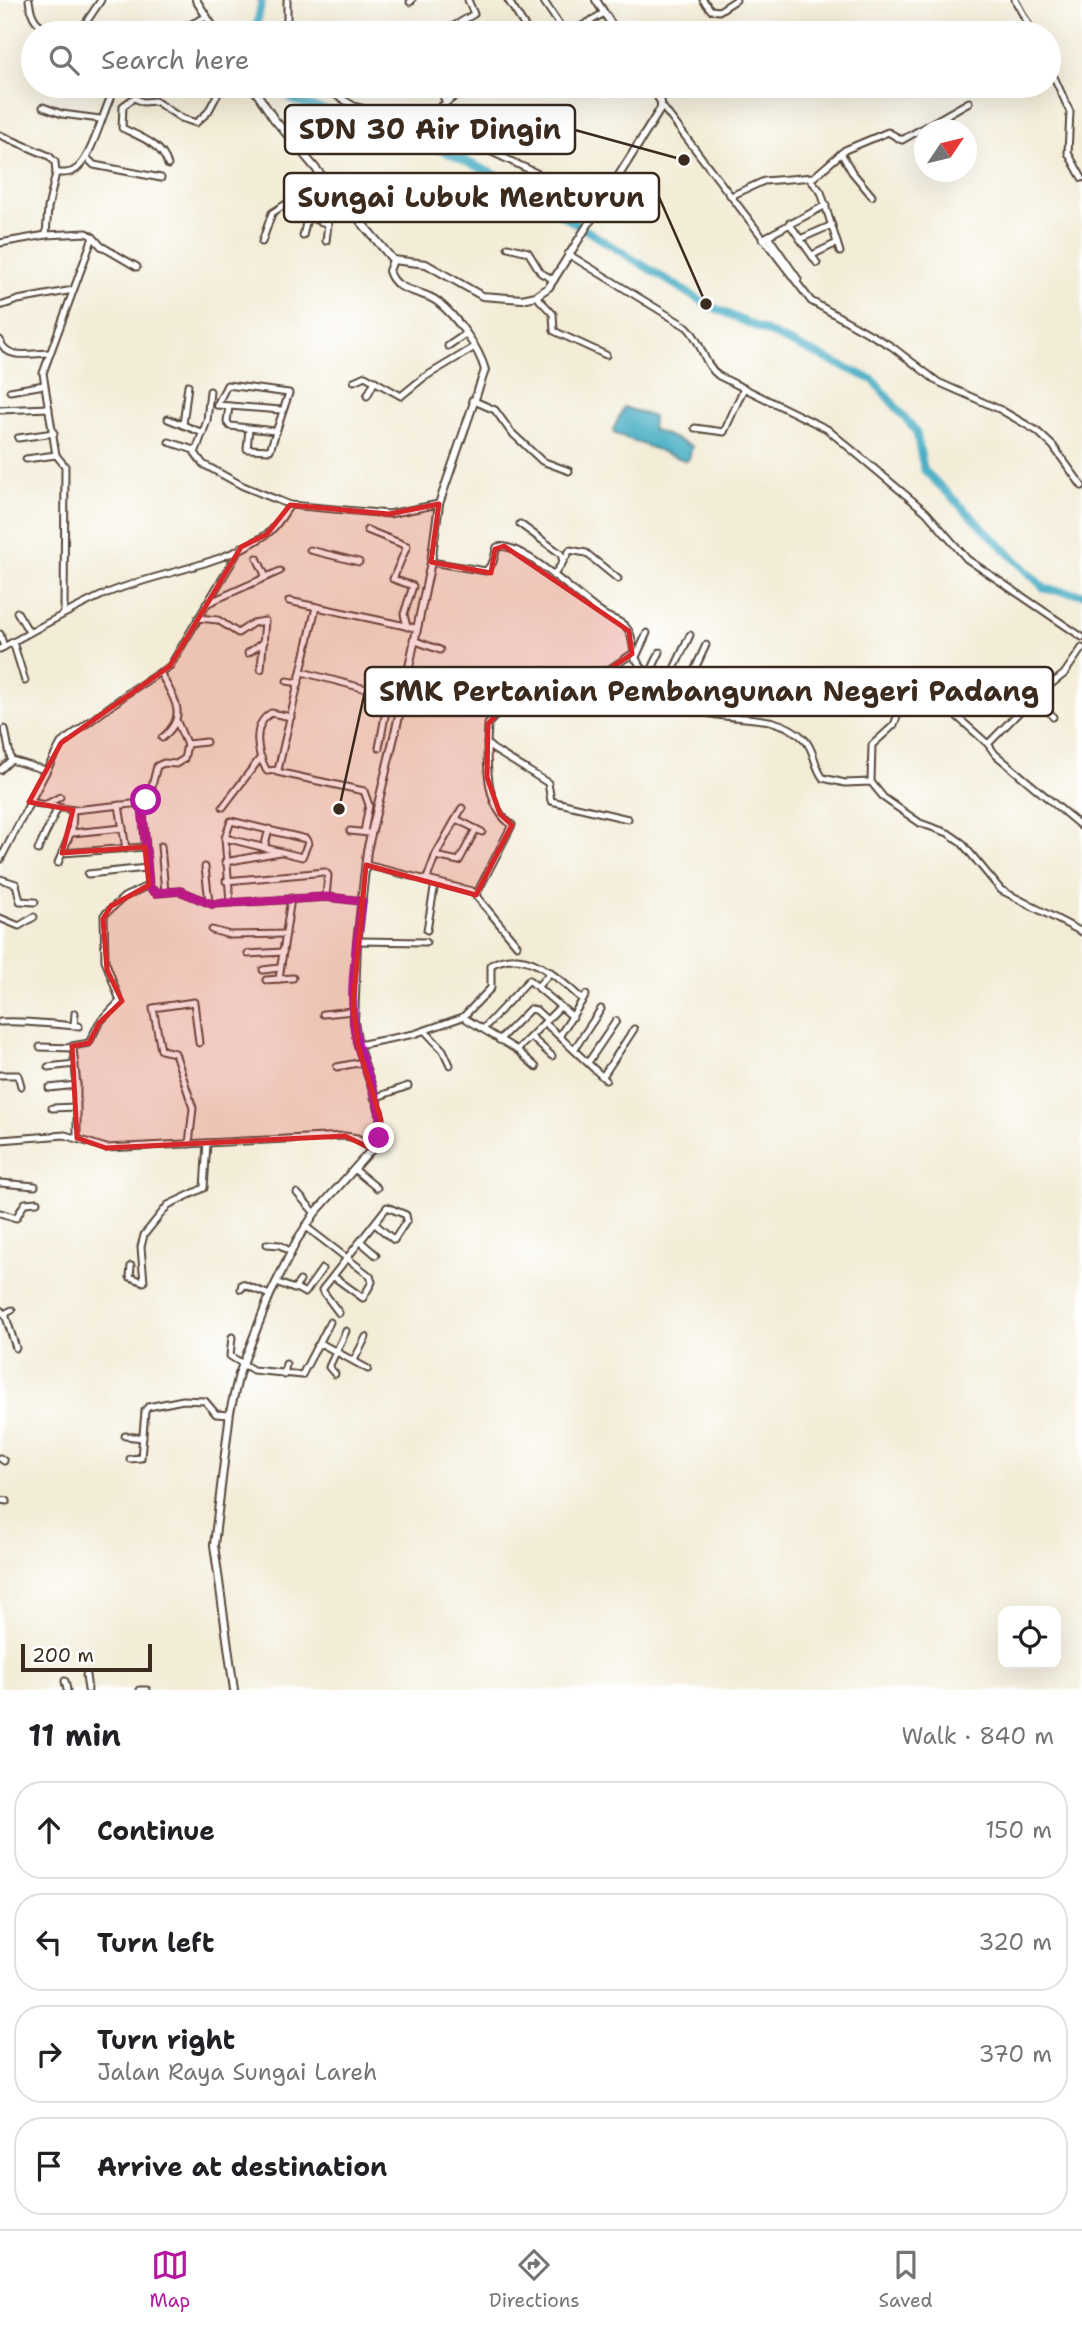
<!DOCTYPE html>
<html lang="en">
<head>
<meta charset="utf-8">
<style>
  :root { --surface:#fff; --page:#f6f6f6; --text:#202124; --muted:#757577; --line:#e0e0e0; --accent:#b5179e }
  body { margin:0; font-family:"Shantell Sans",sans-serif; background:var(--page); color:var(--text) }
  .controls { position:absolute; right:21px; bottom:21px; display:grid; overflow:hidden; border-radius:14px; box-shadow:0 7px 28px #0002 }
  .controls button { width:63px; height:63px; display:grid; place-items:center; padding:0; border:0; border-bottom:2px solid var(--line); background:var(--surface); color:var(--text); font:35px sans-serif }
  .compass { position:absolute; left:914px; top:119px; width:63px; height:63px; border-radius:50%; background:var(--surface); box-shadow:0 7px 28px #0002; rotate:55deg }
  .scale { position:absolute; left:21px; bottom:18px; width:131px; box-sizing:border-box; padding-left:7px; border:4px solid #3b2a1e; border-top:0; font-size:19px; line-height:24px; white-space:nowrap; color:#3b2a1e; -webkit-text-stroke:5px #fff; paint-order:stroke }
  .stop { position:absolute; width:21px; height:21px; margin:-16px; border:5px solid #b5179e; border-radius:50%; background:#fff }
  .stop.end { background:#b5179e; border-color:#fff; box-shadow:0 2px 7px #0008 }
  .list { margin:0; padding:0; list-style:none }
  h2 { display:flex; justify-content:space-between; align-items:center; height:91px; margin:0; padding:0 28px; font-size:30px }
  h2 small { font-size:23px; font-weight:400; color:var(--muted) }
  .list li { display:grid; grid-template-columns:46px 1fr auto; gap:21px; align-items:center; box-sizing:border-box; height:98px; margin:0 14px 14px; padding:0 14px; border:2px solid var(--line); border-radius:28px }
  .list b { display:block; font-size:26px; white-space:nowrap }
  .list p { margin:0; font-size:23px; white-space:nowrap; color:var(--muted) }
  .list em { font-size:23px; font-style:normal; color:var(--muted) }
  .icon { flex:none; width:38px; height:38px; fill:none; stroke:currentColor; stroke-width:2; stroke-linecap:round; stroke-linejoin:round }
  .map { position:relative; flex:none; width:1082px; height:1690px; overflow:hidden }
  .search { position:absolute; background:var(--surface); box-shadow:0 7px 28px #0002; left:21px; right:21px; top:21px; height:77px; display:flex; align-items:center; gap:18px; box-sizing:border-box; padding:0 24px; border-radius:38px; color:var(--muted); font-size:26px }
  .sheet { height:539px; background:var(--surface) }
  nav { display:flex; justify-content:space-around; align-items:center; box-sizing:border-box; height:98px; border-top:2px solid var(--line); background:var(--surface); font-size:19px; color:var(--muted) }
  nav a { display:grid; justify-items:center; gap:4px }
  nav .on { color:var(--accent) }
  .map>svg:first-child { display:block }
  .water { fill:#42abc2; stroke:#3e6a70; stroke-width:2 }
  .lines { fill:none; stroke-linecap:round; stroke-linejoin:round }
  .river { stroke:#42abc2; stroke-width:8 }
  .minor-casing { stroke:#57473a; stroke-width:9 }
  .tertiary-casing { stroke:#57473a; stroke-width:10 }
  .minor { stroke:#fff; stroke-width:5 }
  .tertiary { stroke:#fff; stroke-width:6 }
  .route { stroke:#b5179e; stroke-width:9 }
  .marked { fill:#d62828; fill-opacity:0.2; stroke:#d62828; stroke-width:5; stroke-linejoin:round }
  .leader { fill:none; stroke:#3b2a1e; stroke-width:2.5 }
  .callout-dot { fill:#3b2a1e; stroke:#fff; stroke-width:2.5 }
  .callout { fill:#fff; stroke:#3b2a1e; stroke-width:2.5 }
  .callout-label { font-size:28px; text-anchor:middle; font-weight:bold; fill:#3b2a1e }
</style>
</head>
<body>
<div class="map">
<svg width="1082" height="1690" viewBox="0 0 1082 1690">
  <rect width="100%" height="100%" fill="#fff"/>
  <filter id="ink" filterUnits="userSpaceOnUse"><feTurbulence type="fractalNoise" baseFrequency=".0143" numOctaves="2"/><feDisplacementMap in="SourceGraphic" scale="14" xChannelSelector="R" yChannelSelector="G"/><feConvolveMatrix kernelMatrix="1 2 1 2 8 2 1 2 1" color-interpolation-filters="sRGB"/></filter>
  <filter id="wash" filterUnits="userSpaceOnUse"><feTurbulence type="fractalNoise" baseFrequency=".00686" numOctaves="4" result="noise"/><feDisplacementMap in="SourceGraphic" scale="28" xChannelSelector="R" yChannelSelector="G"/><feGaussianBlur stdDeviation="1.57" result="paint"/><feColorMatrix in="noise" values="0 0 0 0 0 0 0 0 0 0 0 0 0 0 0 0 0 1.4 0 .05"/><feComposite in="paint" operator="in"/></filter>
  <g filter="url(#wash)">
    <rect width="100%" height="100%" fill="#f3ecd7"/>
    <polygon class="water" points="624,407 653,417 652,429 692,446 689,459 686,461 615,434 613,430"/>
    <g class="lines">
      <g class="river">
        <polyline points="255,33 262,0"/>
        <polyline points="278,86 294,101 407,134 498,176 706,304 873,380 916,431 924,470 1045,589 1082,594"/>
      </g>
    </g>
  </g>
  <g filter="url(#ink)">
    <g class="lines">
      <g class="minor-casing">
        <g id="minor">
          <path d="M 29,0 C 31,19 37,26 56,33"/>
          <polyline points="508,0 529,33"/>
          <polyline points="543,0 565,33"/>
          <polyline points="703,0 711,10 719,11 736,0"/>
          <polyline points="1015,0 1033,33"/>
          <polyline points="410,2 412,0"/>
          <polyline points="79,33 101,0"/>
          <polyline points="172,33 206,17"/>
          <polyline points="287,33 287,0"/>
          <polyline points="442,33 474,14 468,0"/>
          <polyline points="570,33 604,13"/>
          <polyline points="1049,66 1070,112 1068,153 1082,178"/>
          <polyline points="321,86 354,106 453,134 601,203"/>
          <polyline points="439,86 446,103"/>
          <polyline points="662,106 811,301 891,346 938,382 1001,410 1037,431 1053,446 1082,486"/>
          <polyline points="43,107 62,114 100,119"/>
          <polyline points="426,124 428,116 469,86"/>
          <polyline points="0,135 49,156 55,162 56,173 48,208 46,235 0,243"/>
          <polyline points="841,153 852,172 872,196"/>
          <polyline points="86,157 94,165 161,178"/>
          <path d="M 168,165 C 163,144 138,136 122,128 L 123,106 L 134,98 L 143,102 L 155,101 L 181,118 L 196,123 L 208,112 L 222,86"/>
          <path d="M 56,173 C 62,173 68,174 73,171 C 92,163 104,105 116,86"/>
          <polyline points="321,177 292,200 316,220 328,224 326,241"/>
          <polyline points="809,178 821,192 840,252"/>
          <polyline points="731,196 764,181 814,177 845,150 888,132 902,140 969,102"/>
          <polyline points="602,202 615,209"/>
          <polyline points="300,207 329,185"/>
          <polyline points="789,223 817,263"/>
          <polyline points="303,236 308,214"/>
          <polyline points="768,236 798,279"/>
          <polyline points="93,237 101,246 137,267"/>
          <polyline points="762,239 826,205"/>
          <polyline points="800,239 832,225"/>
          <polyline points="262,242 272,213 292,200"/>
          <polyline points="508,247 528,252 541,273 554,280"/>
          <path d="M 568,254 L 687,327 C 702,341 702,363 719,376 L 827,429 L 926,512 L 967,559 L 1082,637"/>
          <polyline points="812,255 837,243"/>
          <polyline points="536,296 553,314 554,331 606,355"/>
          <polyline points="0,306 18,300 73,290"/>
          <path d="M 0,340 C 6,361 31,353 50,353"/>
          <polyline points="448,346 464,335"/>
          <polyline points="354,381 365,376 401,396 423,378 473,348"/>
          <polyline points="10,391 44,385"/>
          <polyline points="210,391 207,421 195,453 203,464 243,486 290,505 389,514 439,504"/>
          <polyline points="367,396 375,381"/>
          <polyline points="472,400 495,410 511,432 542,461 569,471"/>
          <polyline points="217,405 227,385 289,393 270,450 247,449 249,429"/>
          <polyline points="217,405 281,410"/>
          <polyline points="229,406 227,422 230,426 275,431"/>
          <polyline points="0,410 49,408"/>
          <polyline points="168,419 203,433"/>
          <polyline points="183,425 188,385"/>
          <polyline points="695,428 724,432 744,388"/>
          <polyline points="18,438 54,433"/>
          <polyline points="169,442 194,450"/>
          <polyline points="56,455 65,466 64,613"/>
          <polyline points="26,459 56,455 43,373 93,237 87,233 46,235"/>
          <polyline points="520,524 561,554 563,562 553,576"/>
          <polyline points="367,530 407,546 393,579 413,586 404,614 407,627"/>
          <polyline points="310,550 359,562"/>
          <polyline points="257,558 266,577"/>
          <polyline points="564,560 570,550 586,553 618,579"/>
          <path d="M 431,562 L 486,571 L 493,562 L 497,547 C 521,540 581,600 603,614 C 610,619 620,620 626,627 C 637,639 628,654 644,670 C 659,686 677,704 699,711 C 734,723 776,710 805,740 C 815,751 814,767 823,778 L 845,783 L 871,782 L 884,798 L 920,823 L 948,833 L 961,842 L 1001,890 L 1082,932"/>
          <polyline points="289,601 415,628"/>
          <polyline points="206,604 280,571"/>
          <polyline points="17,612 29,632"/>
          <polyline points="198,618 218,620 238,633 253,623 265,621 261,669"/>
          <polyline points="0,634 4,647"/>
          <polyline points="413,640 440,650"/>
          <polyline points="13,642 25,681"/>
          <path d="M 0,649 C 35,630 69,610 105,594 C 157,572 220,567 267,534 C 277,527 283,515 290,505"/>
          <polyline points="248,653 264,642"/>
          <polyline points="635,659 647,633"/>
          <path d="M 160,672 C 173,698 190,715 162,738"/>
          <polyline points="302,672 389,695 379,748"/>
          <polyline points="373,672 406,676"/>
          <polyline points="649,675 660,652"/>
          <polyline points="287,681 299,683"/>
          <polyline points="664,690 690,635"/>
          <polyline points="1037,694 1053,717"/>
          <polyline points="680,701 706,645"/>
          <path d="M 291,717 L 271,713 C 251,725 257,754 267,771 L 278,770 C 291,716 303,661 316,607"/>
          <polyline points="5,729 11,760"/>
          <polyline points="187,744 206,742"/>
          <polyline points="988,744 995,754 1082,827"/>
          <polyline points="0,770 11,760 45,770"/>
          <polyline points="277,772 364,791 369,805 364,832"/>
          <polyline points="871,782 872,745 894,725 905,695 918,682 988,744 1030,701 1064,674 1082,648"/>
          <polyline points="29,802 73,810 142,803 151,790 157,766 164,763 176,764 184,759 187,745 177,722"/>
          <polyline points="142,803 149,887 156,893 180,891 212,904 326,897 362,901"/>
          <polyline points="45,805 60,797"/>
          <polyline points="119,805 126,849"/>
          <polyline points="223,807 261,757"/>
          <polyline points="73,810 72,833 123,828"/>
          <polyline points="456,819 482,832"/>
          <polyline points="628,819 551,801 548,783 493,749 487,744 488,724 533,674 546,671 571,676 608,670 632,654"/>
          <polyline points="350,831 368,833"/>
          <polyline points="225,838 302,857 308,843 306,839 231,821 225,838 230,902"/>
          <polyline points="161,846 165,892"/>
          <polyline points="264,848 269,829"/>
          <polyline points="38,850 58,807"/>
          <polyline points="62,853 145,847"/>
          <polyline points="435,856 459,861 476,829"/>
          <polyline points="0,860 61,743 132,690 170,666 241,547"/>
          <polyline points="225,862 280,852"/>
          <polyline points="58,863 71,832"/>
          <polyline points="366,865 472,891 517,945"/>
          <polyline points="205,867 209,902"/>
          <polyline points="88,874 147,868"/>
          <polyline points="0,879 16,884 20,901 35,902"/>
          <polyline points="226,881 325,872 328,875 326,897"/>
          <polyline points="426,881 436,854 462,808"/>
          <path d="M 476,895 L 512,825 C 487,808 487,771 487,744"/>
          <polyline points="0,918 19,926 34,917"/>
          <polyline points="212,930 230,935 286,934"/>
          <polyline points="427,930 435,883"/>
          <polyline points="357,941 426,942"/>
          <polyline points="248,954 283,952"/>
          <polyline points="263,970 279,968"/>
          <polyline points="279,979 291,898"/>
          <polyline points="266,980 293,978"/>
          <polyline points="538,986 551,972"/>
          <polyline points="323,1014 353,1011"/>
          <polyline points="463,1017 517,1050 560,1007"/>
          <path d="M 0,1022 C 27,1020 52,1025 79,1026"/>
          <polyline points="545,1023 606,1080"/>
          <polyline points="74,1026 75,1013"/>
          <polyline points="483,1029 529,980 573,1017"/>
          <polyline points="425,1031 443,1050 450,1065"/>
          <polyline points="560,1035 586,995"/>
          <polyline points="531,1037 552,1056"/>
          <polyline points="499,1040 530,1009 536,1010 547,1020"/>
          <path d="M 358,1045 L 414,1034 L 463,1017 L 491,988 L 491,965 C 526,945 558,978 583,1000"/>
          <polyline points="72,1046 89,1043 99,1023 120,1001 105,960 104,915 124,897 149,885"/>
          <polyline points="40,1047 73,1048 77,1085 77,1138"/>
          <polyline points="575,1048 601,1009"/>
          <polyline points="517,1050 536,1067"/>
          <polyline points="589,1061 616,1021"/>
          <polyline points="48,1067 75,1064"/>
          <polyline points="337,1067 363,1062"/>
          <polyline points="0,1075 18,1075 21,1086"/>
          <polyline points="603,1076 634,1029"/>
          <polyline points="49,1088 77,1085"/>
          <polyline points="374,1098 408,1086"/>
          <polyline points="52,1108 76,1107"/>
          <polyline points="0,1140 65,1135 106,1148 345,1136 357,1138 372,1149"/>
          <polyline points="189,1144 193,1108 175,1053 161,1050 153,1008 194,1002 199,1043"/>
          <polyline points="354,1169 377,1188"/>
          <polyline points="0,1183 35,1186"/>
          <polyline points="297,1193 315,1213"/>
          <polyline points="0,1213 16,1218 25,1203 37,1202"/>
          <polyline points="305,1226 370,1276 372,1282 363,1298 334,1277"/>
          <polyline points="361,1242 376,1255"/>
          <polyline points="267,1244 280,1245 291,1252"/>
          <polyline points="131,1266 130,1277 144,1282 141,1247 144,1235 168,1205 204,1188 207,1143"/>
          <polyline points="276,1282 294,1289 300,1281"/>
          <polyline points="296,1288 305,1293 322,1269"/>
          <polyline points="241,1289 242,1284 270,1295"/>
          <polyline points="0,1310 4,1314 12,1310"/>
          <polyline points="339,1313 322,1290 387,1207 406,1215 407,1220 394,1240 375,1224"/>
          <polyline points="5,1314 16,1348"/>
          <polyline points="232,1337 230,1356 253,1370 302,1375 317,1346 322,1344 368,1369"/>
          <polyline points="319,1344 330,1322"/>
          <polyline points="354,1360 366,1337"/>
          <polyline points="335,1374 329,1367 346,1331"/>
          <polyline points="284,1375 286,1364"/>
          <polyline points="125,1436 143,1438"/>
          <polyline points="0,1458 4,1461"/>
          <polyline points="130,1459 141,1458 145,1411 148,1407 183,1400 205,1401 216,1414 229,1415"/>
          <polyline points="0,1500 7,1501"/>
          <polyline points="86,1675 88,1690"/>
          <polyline points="65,1681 67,1690"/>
          <polyline points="140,1690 147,1690"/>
        </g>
      </g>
      <g class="tertiary-casing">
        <g id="tertiary">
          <polyline points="196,0 217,33"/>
          <polyline points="596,0 617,33"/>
          <polyline points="252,86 274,119 393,260 426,264 482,296 522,299 536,296 549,287 661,108 661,102 651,86"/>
          <path d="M 234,1690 L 214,1545 L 230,1412 L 239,1374 L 270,1295 L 297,1240 L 315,1213 L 372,1149 L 381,1133 L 380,1112 L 358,1045 L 354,1022 L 357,943 L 367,851 L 398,720 L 431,562 L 439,504 L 485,370 C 479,348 456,316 438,302 C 422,289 396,294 389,271 L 393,260"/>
        </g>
      </g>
      <use href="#minor" class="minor"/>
      <use href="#tertiary" class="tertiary"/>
    </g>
  </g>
  <g class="lines" filter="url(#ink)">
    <path class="route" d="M 146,800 L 142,803 L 149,887 L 156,893 L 180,891 L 212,904 L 327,897 L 362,901 C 357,947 346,1000 358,1046 C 364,1071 388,1114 379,1138"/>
  </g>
  <path class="marked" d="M 439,504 L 431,562 L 491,573 L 495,549 L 504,546 L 629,631 L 632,654 L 608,670 L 571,676 L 533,674 L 488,724 L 487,777 L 500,814 L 512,825 L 476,895 L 366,865 L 353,1003 L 358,1045 L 381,1120 L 372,1149 L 345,1136 L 106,1148 L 77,1138 L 72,1046 L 89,1043 L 99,1023 L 122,1001 L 107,970 L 103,919 L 111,906 L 149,885 L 145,847 L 62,853 L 73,810 L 29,802 L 61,743 L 170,666 L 241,547 L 267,534 L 290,505 L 389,514 Z"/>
  <path class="leader" d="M684 160L575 130M706 304L659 197M339 809L365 691"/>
  <g class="callout-dot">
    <circle cx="684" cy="160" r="7"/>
    <circle cx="706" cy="304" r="7"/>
    <circle cx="339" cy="809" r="7"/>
  </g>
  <g class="callout">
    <rect x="285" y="105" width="290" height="49" rx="7"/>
    <rect x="284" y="173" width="375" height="49" rx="7"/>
    <rect x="365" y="667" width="688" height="49" rx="7"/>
  </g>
  <g class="callout-label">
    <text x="430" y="139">SDN 30 Air Dingin</text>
    <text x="471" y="207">Sungai Lubuk Menturun</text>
    <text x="709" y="701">SMK Pertanian Pembangunan Negeri Padang</text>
  </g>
</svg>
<div class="controls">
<button><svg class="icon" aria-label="locate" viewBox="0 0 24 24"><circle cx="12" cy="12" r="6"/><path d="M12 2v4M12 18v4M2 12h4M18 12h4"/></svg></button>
</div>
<svg class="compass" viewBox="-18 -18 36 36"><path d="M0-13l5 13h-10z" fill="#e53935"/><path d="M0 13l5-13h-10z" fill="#757577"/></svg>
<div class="scale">200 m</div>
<div class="stop" style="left:146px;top:800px"></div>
<div class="stop end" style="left:379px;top:1138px"></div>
<div class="search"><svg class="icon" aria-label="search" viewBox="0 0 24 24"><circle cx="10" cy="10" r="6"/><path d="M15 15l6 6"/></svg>Search here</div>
</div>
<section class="sheet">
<h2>11 min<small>Walk · 840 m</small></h2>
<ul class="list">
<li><svg class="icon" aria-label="ahead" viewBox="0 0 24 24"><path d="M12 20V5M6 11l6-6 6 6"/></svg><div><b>Continue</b></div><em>150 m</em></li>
<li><svg class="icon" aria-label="left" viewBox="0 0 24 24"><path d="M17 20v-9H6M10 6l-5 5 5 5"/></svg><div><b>Turn left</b></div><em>320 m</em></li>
<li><svg class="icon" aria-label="right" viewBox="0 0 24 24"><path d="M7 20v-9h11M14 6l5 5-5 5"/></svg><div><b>Turn right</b><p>Jalan Raya Sungai Lareh</p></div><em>370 m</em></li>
<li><svg class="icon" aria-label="arrive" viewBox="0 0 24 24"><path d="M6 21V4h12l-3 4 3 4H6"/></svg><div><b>Arrive at destination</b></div></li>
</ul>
</section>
<nav>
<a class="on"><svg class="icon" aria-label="map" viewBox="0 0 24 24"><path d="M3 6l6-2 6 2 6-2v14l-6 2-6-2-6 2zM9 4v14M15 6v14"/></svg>Map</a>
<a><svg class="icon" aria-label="directions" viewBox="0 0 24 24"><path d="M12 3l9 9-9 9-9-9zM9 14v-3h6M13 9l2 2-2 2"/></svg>Directions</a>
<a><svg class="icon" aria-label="saved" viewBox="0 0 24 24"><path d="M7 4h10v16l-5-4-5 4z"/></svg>Saved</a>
</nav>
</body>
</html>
